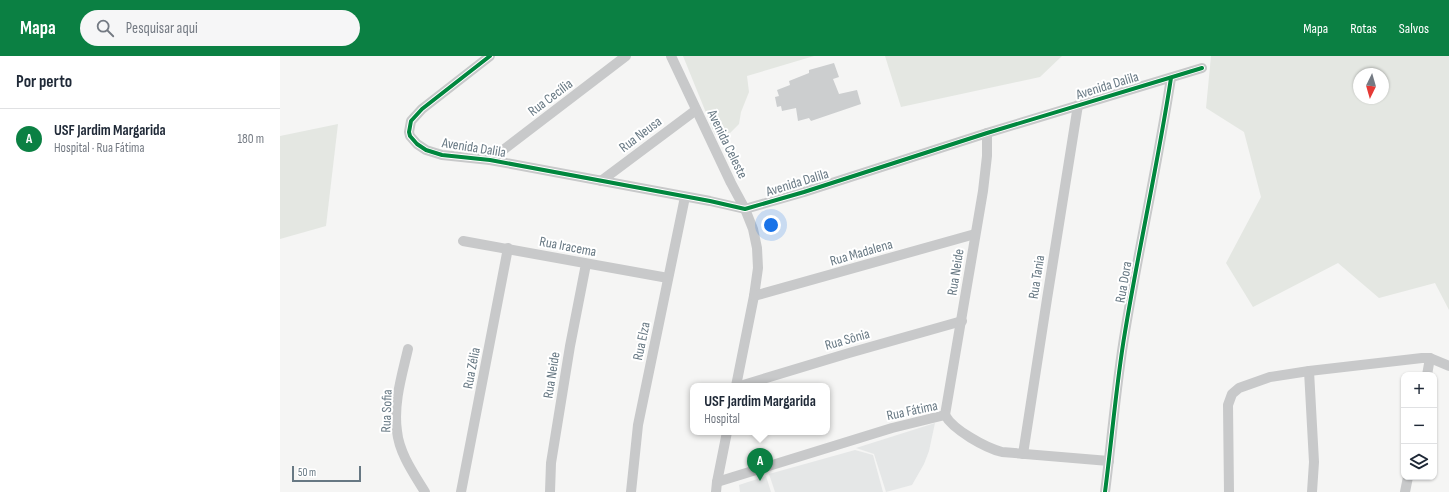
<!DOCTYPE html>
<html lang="pt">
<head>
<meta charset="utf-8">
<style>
  :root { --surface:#fff; --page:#f6f6f7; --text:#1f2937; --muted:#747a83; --line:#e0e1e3; --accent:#0b8043 }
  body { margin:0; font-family:"Sofia Sans Condensed",sans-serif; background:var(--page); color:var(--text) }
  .controls { position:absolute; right:12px; bottom:12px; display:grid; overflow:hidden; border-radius:8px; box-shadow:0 1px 3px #0004 }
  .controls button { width:36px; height:36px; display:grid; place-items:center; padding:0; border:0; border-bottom:1px solid var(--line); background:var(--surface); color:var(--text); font:20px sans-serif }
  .compass { position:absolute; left:1073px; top:12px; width:36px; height:36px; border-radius:50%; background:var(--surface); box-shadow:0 1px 3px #0004; rotate:185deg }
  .scale { position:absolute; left:12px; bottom:10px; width:69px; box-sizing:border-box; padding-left:4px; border:2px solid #677883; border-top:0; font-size:11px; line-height:14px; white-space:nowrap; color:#677883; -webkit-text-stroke:3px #fff; paint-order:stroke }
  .you { position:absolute; left:491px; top:169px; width:14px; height:14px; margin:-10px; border:3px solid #fff; border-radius:50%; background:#1a73e8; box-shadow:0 0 0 6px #1a73e833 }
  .badge { display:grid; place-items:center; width:26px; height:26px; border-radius:50%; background:var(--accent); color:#fff; font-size:13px; font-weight:700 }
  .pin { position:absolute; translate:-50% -33px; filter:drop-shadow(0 1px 2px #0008) }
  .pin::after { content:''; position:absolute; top:21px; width:14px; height:12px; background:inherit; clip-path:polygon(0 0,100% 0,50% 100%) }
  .popup { position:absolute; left:410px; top:327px; width:140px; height:52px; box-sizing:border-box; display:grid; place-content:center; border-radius:8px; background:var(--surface); filter:drop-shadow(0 1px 3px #0005); font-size:13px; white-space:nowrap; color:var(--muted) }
  .popup b { font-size:15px; color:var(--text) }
  .popup::after { content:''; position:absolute; left:50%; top:100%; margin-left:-8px; border:8px solid transparent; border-top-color:var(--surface) }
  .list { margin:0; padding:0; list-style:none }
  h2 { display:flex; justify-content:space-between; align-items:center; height:52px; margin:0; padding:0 16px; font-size:17px }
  h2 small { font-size:13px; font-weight:400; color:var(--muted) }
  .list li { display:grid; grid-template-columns:26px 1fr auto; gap:12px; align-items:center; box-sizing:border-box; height:60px; padding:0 16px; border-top:1px solid var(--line) }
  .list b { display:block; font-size:15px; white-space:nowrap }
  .list p { margin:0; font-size:13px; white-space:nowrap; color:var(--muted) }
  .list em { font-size:13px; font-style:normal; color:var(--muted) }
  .icon { flex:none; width:22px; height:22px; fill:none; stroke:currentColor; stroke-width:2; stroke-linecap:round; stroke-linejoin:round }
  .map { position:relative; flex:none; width:1169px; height:436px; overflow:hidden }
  header { display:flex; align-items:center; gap:24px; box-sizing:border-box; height:56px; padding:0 20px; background:var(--accent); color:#fff }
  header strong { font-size:19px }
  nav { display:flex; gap:22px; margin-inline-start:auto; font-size:14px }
  .search { width:280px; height:36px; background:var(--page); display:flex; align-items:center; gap:10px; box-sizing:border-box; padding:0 14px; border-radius:22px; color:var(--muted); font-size:15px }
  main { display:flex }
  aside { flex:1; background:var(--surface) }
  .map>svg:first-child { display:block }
  .built { fill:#e5e7e7 }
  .green { fill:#e4e7e2; fill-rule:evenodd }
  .building { fill:#cccecf }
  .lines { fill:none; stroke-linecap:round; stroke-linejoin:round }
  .minor { stroke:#c8c9ca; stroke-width:10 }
  .cycleway-casing { stroke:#fff; stroke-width:6 }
  .cycleway { stroke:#00873e; stroke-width:4 }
  .labels { text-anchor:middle; stroke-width:4; stroke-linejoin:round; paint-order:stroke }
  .street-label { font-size:14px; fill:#677883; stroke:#fff }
</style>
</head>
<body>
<header>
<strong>Mapa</strong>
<div class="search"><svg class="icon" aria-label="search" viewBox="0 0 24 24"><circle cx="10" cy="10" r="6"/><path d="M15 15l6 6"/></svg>Pesquisar aqui</div>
<nav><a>Mapa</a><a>Rotas</a><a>Salvos</a></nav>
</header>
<main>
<aside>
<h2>Por perto<small></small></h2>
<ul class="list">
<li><span class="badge">A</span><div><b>USF Jardim Margarida</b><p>Hospital · Rua Fátima</p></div><em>180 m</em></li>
</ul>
</aside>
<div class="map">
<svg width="1169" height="436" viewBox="0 0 1169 436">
  <rect width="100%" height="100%" fill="#f5f5f4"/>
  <g class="built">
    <polygon points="655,367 649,395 644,408 632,429 606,436 594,398 576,392"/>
    <polygon points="575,394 593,399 603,436 495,436 489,418"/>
    <polygon points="486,420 491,436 460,436 459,429"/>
  </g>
  <g class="green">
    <polygon points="403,0 534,0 467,20 469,36 461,56 459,68 450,77 435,79"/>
    <polygon points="605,0 782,0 760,21 621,51"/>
    <path d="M 931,0 L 1169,0 L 1169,254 L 1155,227 L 1099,242 L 1058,207 L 973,251 L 946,207 L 981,141 L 964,76 L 926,52 ZM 1079,18 L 1103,18 L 1103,42 L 1079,42 Z"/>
    <polygon points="58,68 46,170 0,183 0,80"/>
  </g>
  <polygon class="building" points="554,7 559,21 553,23 559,38 577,34 581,48 531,65 529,62 518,65 516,52 502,55 501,50 497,51 495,41 499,40 497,34 510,29 509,25 529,17 529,14"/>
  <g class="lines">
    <g class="minor">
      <polyline points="210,0 142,53 131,65 129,76 130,80 137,88 146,94 162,99 210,104 430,145 465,153 524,136 707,77 922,12"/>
      <polyline points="391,0 451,127 465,153 473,173 477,192 478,212 474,240 456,330"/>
      <polyline points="210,104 346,0"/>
      <polyline points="321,125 416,54"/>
      <polyline points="183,185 388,222"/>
      <polyline points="474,240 695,178"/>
      <path d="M 128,293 C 122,319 113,348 117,375 C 119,397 134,418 145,436"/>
      <polyline points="1029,315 1034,406 1032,436"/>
      <polyline points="1147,319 1150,302"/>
      <polyline points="460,330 569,297 682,265"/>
      <polyline points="665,359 703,135 707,100 707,77"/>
      <path d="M 665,359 C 673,374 706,392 722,396 L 829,405"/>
      <polyline points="743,398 767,243 798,49"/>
      <polyline points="437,426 612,372 665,359"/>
      <polyline points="181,436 228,192"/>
      <polyline points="270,436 271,407 290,290 306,208"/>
      <polyline points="351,436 358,369 405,141"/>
      <polyline points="436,436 437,426 447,376"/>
      <path d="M 825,436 C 832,383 836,329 845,276 C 859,191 878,107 891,22"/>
      <polyline points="949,436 948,349 952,338 959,332 990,321 1029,315 1142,302 1150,302 1169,310"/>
      <polyline points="1125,436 1128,421"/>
    </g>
    <g class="cycleway-casing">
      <g id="cycleway">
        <polyline points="210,0 142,53 131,65 129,76 130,80 137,88 146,94 162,99 210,104 430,145 465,153 524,136 707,77 922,12"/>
        <path d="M 825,436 C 832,383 836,329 845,276 C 859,191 878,107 891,22"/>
      </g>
    </g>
    <use href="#cycleway" class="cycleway"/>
  </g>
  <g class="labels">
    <g class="street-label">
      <text transform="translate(827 29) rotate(-17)" y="5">Avenida Dalila</text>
      <text transform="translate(270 41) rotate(-37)" y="5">Rua Cecília</text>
      <text transform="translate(360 78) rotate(-37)" y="5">Rua Neusa</text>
      <text transform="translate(448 88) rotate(64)" y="5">Avenida Celeste</text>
      <text transform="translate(194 91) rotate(9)" y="5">Avenida Dalila</text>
      <text transform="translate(517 126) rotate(-17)" y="5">Avenida Dalila</text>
      <text transform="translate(288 190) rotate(11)" y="5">Rua Iracema</text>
      <text transform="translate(581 196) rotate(-16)" y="5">Rua Madalena</text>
      <text transform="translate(675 216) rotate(-81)" y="5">Rua Neide</text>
      <text transform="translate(756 221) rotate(-81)" y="5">Rua Tania</text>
      <text transform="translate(843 226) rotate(-80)" y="5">Rua Dora</text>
      <text transform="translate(567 283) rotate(-16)" y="5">Rua Sônia</text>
      <text transform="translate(361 285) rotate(-78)" y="5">Rua Elza</text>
      <text transform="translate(191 312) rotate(-79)" y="5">Rua Zélia</text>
      <text transform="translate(271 319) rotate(-81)" y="5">Rua Neide</text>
      <text transform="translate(632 354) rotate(-12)" y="5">Rua Fátima</text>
      <text transform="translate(106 355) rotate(-88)" y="5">Rua Sofia</text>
    </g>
  </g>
</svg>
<div class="controls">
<button>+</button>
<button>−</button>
<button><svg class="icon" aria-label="layers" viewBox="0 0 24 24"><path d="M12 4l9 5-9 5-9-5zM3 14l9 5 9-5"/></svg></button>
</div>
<svg class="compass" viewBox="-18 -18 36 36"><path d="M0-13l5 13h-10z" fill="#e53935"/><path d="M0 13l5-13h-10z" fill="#747a83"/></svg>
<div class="scale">50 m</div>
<div class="you"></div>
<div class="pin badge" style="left:480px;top:425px">A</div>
<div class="popup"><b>USF Jardim Margarida</b>Hospital</div>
</div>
</main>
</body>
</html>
